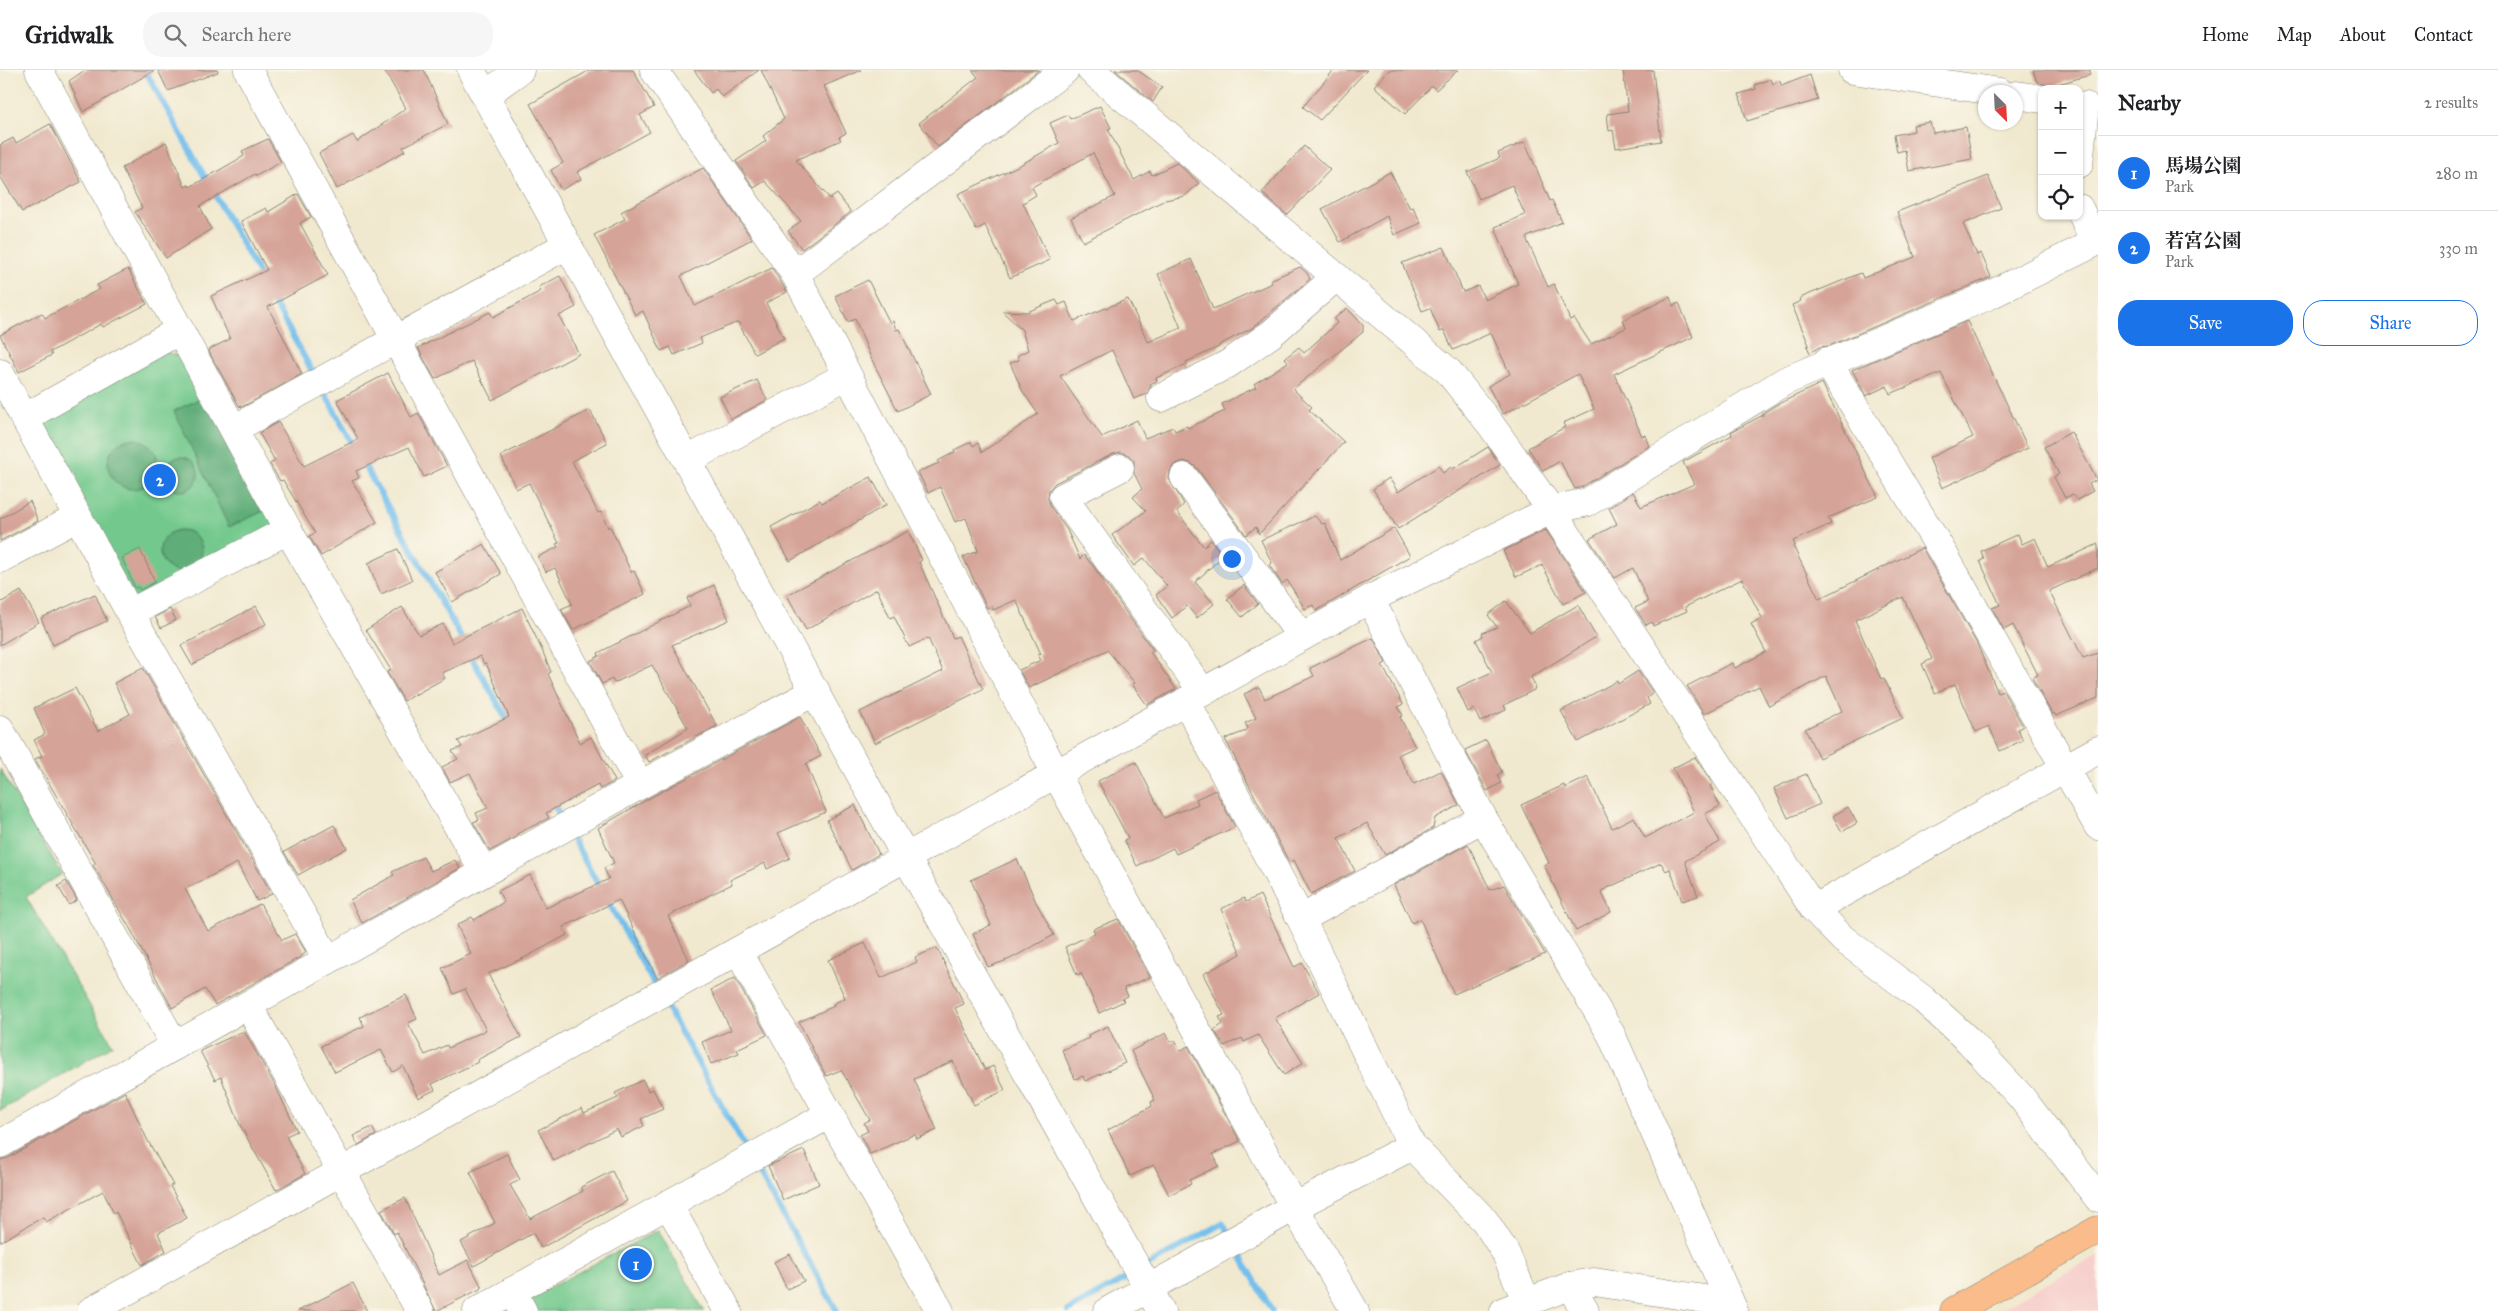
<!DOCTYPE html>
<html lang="en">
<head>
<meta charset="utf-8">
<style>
  :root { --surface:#fff; --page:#f6f6f6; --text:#202124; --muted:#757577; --line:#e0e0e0; --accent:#1a73e8 }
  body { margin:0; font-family:"IM FELL Great Primer","Noto Serif JP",serif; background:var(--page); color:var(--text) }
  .controls { position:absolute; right:15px; top:15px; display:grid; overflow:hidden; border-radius:10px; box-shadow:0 1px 4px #0004 }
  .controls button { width:45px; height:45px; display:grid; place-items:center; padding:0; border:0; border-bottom:1px solid var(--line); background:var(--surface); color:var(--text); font:25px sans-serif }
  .compass { position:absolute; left:1978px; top:15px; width:45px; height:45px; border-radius:50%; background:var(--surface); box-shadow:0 1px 4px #0004; rotate:156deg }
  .you { position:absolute; left:1231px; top:488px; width:18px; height:18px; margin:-12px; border:4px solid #fff; border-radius:50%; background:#1a73e8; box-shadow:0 0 0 8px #1a73e833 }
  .badge { display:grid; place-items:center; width:32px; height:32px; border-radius:50%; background:var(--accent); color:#fff; font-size:16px; font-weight:700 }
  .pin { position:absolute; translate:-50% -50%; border:2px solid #fff; box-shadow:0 1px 5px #0006 }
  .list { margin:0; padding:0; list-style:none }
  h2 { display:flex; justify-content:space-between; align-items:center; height:65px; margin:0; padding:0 20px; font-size:21px }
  h2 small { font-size:16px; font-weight:400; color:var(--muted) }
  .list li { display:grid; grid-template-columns:32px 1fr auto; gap:15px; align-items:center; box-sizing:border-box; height:75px; padding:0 20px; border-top:1px solid var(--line) }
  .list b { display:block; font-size:19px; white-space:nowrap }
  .list p { margin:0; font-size:16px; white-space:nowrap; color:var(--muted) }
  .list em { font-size:16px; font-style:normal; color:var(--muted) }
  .actions { display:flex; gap:10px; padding:15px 20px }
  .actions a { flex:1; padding:11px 0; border:1px solid var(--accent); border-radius:20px; text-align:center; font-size:18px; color:var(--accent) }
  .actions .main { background:var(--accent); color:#fff }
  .icon { flex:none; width:28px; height:28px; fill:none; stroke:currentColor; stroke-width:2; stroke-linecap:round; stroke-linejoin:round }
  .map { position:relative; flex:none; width:2098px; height:1241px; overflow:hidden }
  header { display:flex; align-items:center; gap:30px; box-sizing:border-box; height:70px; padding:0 25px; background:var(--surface); border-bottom:1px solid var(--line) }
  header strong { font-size:24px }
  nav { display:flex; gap:28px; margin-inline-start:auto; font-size:18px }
  .search { width:350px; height:45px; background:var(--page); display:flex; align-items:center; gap:12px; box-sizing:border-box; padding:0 18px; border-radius:20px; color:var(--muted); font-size:19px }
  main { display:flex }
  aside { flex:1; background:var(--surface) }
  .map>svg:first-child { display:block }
  .built { fill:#f7d0cd }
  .green { fill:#73c98d; stroke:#487254 }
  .forest { fill:#5ead78; stroke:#3d644a }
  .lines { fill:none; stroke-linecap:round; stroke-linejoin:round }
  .stream { stroke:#73bfed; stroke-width:6 }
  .building { fill:#d5a397 }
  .minor-casing { stroke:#868276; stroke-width:29 }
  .major-casing { stroke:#868276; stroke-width:29 }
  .minor { stroke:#fff; stroke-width:28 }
  .major { stroke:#fabc8b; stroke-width:28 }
</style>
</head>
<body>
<header>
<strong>Gridwalk</strong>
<div class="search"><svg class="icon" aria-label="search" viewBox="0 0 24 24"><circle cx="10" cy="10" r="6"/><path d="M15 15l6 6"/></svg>Search here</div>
<nav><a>Home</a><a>Map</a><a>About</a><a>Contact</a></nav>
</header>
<main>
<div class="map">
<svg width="2098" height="1241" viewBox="0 0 2098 1241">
  <rect width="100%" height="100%" fill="#fbf7ec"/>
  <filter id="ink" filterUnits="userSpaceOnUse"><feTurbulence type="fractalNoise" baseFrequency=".02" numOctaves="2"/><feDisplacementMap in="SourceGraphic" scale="10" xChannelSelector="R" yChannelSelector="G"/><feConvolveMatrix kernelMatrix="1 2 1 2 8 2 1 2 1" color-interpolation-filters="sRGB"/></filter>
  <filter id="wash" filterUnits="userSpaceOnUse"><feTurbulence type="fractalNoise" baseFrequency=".0096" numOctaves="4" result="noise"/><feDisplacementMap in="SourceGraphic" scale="20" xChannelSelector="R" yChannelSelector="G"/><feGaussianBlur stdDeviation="1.12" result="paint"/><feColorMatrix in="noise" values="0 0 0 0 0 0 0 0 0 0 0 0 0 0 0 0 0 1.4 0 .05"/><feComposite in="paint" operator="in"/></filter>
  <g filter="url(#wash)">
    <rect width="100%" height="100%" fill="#f1e9cf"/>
    <polygon class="built" points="2098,1185 2098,1241 1996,1241"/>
    <g class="green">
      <polygon points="166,282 185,288 283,459 133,538 39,362 46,347"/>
      <polygon points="0,699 62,804 26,827 113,975 0,1041"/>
      <polygon points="658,1160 704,1241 537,1241 530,1228"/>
    </g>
    <g class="forest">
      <polygon points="214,322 270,438 229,457 174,341"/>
      <circle cx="133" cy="394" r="25"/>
      <circle cx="181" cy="404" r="17"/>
      <circle cx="181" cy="481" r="21"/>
    </g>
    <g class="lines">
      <g class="stream">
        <polyline points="145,0 263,211"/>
        <polyline points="271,227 316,308"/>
        <polyline points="322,318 356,380"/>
        <polyline points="362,391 465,574"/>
        <polyline points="469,583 510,655"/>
        <polyline points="552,731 563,751"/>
        <polyline points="569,762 657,919"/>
        <polyline points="663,930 748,1083"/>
        <polyline points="754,1094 837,1241"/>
        <polyline points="1236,1177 1272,1241"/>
        <polyline points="1145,1197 1223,1153 1230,1166"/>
        <polyline points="1068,1241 1134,1204"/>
      </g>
    </g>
    <g id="blocks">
      <g class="building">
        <polygon points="85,0 155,0 83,42 69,11"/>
        <polygon points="158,0 217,0 218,2 168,21"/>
        <polygon points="384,0 424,0 448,54 403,77 405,81 337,119 319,83 353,65 357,72 406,38"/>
        <polygon points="590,0 633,0 654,37 640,45 650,62 577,102 581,109 561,120 551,100 563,93 530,34"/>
        <polygon points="694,0 759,0 722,27 716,19 711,23"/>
        <polygon points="761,0 861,0 824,16 846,63 839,67 841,70 796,90 830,129 837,124 851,142 802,179 788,161 801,151 765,111 754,118 736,91 766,71 763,66 784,49"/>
        <polygon points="972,0 1039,0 938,77 919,53 978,7"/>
        <polygon points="1115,0 1137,0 1162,17 1153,32"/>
        <polygon points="1334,0 1367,0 1320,50 1303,37"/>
        <polygon points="1389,0 1458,0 1436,20 1432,16 1405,44 1374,16"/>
        <polygon points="1623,0 1653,0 1661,71 1616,78 1613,60 1609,61 1607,44 1628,41"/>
        <polygon points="2033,0 2090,0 2090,5 2051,16 2037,12"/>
        <polygon points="1810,5 1818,30 1747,51 1739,24 1756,19 1755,15 1771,9 1773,14 1780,11 1781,16"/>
        <polygon points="1100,36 1111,58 1108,59 1134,110 1150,101 1152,105 1177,93 1199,113 1185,126 1165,130 1083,172 1071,148 1115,126 1093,83 1032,117 1036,125 1023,133 1050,190 1010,208 985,155 976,160 958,124 1020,95 1059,73 1050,53 1068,45 1070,49"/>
        <polygon points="1930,52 1933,63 1966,57 1972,89 1909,101 1905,80 1897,82 1894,65 1914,61 1913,55"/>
        <polygon points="50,54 81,112 22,142 0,106 0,75 13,68 16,73"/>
        <polygon points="268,69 281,92 256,106 255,104 200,136 211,159 166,188 135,142 142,138 122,98 166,72 185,117 189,115 190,117 244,86 242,81"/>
        <polygon points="1525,72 1550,131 1552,130 1562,152 1527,167 1527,170 1548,217 1554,214 1570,250 1574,248 1591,274 1626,258 1623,250 1670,227 1673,236 1679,233 1693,267 1614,304 1642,366 1645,365 1649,376 1582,417 1575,419 1560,391 1543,401 1528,378 1565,357 1563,353 1594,339 1578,304 1503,344 1488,316 1510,304 1491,263 1453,280 1444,260 1440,262 1430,238 1422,241 1402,193 1444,177 1463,222 1478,216 1485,230 1518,214 1495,157 1525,145 1512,115 1479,129 1467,102 1500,88 1498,83"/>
        <polygon points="1304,76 1330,100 1287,145 1262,123"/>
        <polygon points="703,98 752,169 681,206 695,236 772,198 787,222 766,233 784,268 755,284 738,252 700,268 702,273 674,285 670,277 661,281 643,241 635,245 594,165 625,149 621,142"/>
        <polygon points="1390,102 1410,138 1413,137 1421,153 1394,165 1387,146 1340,172 1322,139"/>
        <polygon points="1988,106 2001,138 1963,154 1977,185 1981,183 1991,207 1829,276 1819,277 1810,283 1807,276 1809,275 1792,235 1801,231 1800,228 1861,203 1863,208 1915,187 1897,142"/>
        <polygon points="298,124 311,147 300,153 328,205 268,237 302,304 242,337 239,336 208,280 230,269 211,226 267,200 241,151 266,138 268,142"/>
        <polygon points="1191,189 1213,239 1272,213 1270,210 1300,197 1307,203 1310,209 1252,258 1219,275 1219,277 1186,292 1187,294 1156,308 1157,311 1150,314 1151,316 1147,324 1134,329 1112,280 1060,306 1102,367 1137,350 1145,368 1173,357 1175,361 1187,356 1188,358 1225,341 1222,334 1256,317 1254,314 1288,292 1285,288 1299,277 1304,283 1337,253 1334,249 1347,238 1363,255 1363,262 1293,319 1312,337 1309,340 1344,372 1259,464 1256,457 1246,465 1196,397 1190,393 1183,391 1174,395 1170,401 1169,409 1184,434 1177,442 1204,477 1211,470 1223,486 1195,512 1214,534 1197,548 1187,536 1172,548 1156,525 1167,516 1144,488 1134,496 1112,465 1146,441 1133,427 1142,419 1134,403 1134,391 1129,385 1121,382 1113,384 1055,413 1049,420 1048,428 1050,436 1067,460 1080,489 1084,485 1093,496 1153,580 1150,582 1176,619 1147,635 1132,614 1135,613 1107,580 1029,618 1019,600 1041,590 1038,585 1041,584 1016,530 993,540 991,536 987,538 963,487 978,481 966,448 955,452 940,417 928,423 918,402 939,393 938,391 955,382 954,380 971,372 973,376 978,373 982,382 1038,344 1023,322 1010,293 1019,290 1017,286 1028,280 1022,260 1002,241 1027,242 1056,230 1059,235 1066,232 1074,251 1128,229 1148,272 1181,258 1158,204"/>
        <polygon points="128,199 147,234 103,257 101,254 50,282 52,285 19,302 0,265 42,243 45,248 100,219 97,215"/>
        <polygon points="560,206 576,237 559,246 579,284 492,330 472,291 435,309 418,278 490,242 493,247 541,221 539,217"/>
        <polygon points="868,210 890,253 893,251 896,260 899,259 931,324 898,341 871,288 855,249 848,252 835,226"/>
        <polygon points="1967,251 2028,378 1942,418 1929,388 1973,367 1941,303 1890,324 1887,316 1866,326 1852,300"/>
        <polygon points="388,303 411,347 418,343 447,396 424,407 409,377 356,401 359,408 352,411 377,452 321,486 309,466 315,463 283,410 280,411 270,394 275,391 259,363 278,352 304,396 358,369 337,330"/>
        <polygon points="757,310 767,330 731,349 720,327"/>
        <polygon points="1822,313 1878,427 1828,448 1831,454 1793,471 1795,475 1793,476 1819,529 1922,478 1977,574 1998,623 2003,621 2023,656 2018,659 2023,670 2000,681 1989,656 1976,662 1955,614 1935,623 1922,594 1932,589 1903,527 1855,550 1881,609 1884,608 1903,648 1819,688 1805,659 1842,641 1826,606 1769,636 1759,616 1704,644 1687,616 1732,593 1735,598 1766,582 1751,554 1762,548 1742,509 1685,537 1687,541 1653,556 1652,552 1646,555 1635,538 1648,532 1633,498 1615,508 1589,469 1617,454 1609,438 1633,422 1641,437 1694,414 1683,392 1732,365 1731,362 1763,345 1763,343 1776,335"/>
        <polygon points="590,340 607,373 572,391 598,443 601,442 608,458 610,456 631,502 634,501 645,524 573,560 561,539 572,534 555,498 546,502 538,487 558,477 556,474 559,473 529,413 516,419 501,386"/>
        <polygon points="2071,362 2097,410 2089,414 2093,421 2077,430 2073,424 2065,428 2054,407 2059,404 2044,377"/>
        <polygon points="1488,377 1500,395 1398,459 1373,419 1389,408 1398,422 1439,396 1443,403 1451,397 1453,399"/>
        <polygon points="871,407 886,435 790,491 771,457 820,430 822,433"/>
        <polygon points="30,431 38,451 0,471 0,449"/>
        <polygon points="1315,446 1322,454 1325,453 1340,490 1394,458 1410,486 1316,541 1313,535 1305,539 1287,510 1282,514 1269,495 1272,493 1261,470"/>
        <polygon points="1546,460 1586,522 1563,534 1542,495 1516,507 1503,481"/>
        <polygon points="908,461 922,490 919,492 953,568 958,566 983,619 875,673 860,642 943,601 928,568 909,577 894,546 890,548 877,519 806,560 787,525"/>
        <polygon points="2018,464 2022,474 2035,468 2048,497 2098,474 2098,498 2049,521 2083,588 2098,583 2098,628 2056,646 2054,643 2052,644 2032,608 2038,605 2013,555 2004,560 1992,538 2000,535 1980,491 1984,489 1981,481"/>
        <polygon points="484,474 501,504 452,532 435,502"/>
        <polygon points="140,479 155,512 140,520 138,517 135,518 122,488"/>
        <polygon points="398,479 412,510 381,524 368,493"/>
        <polygon points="714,515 729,550 672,575 717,656 649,692 645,685 688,658 652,595 614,613 612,609 602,614 590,591 599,586 598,583 690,536 687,528"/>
        <polygon points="1244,515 1258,534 1242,547 1227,529"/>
        <polygon points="21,521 39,552 0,575 0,533"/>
        <polygon points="95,524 107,551 53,575 41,548"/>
        <polygon points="1506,531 1530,563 1578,535 1596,567 1531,607 1535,616 1534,620 1504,635 1506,640 1480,652 1474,639 1468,642 1457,618 1492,602 1476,570 1483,566 1482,563 1497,557 1488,545"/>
        <polygon points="256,536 266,554 192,595 181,576"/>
        <polygon points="402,537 419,565 443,554 452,573 522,538 542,580 551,602 548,604 580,673 591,667 615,711 600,719 598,715 546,743 549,748 517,764 518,766 490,781 473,752 479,750 476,743 488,738 470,703 450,712 442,697 458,689 452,681 462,677 458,671 509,647 486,593 484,594 480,586 442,603 445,608 404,631 387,602 391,600 366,560"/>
        <polygon points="170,539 176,550 161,558 155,547"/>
        <polygon points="1373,568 1386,593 1382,595 1403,634 1398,637 1403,646 1400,647 1415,677 1398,685 1414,714 1441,701 1459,735 1435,748 1433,758 1385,785 1367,753 1338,768 1355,801 1311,824 1294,790 1289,792 1225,669 1246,661 1248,658 1245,653 1256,648 1244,624 1259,617 1265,629 1314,606 1310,598"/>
        <polygon points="143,598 272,824 257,831 237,793 185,819 208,861 260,834 282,870 295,864 306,882 302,886 215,935 205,919 172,938 131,860 93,795 96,794 35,689 42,686 34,670 45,664 34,638 75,618 98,661 130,644 114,613"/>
        <polygon points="1638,601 1653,623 1647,628 1650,634 1578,672 1561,641 1617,611 1618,614"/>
        <polygon points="800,647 821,686 806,694 826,742 778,763 790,788 767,799 765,793 730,810 732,814 668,846 689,890 657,908 619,830 563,857 567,865 526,887 488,904 521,967 477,990 478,992 432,1014 435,1020 418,1028 403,996 393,1002 381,980 335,1002 321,976 364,956 360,947 406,925 417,949 408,953 425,985 447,975 448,978 486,960 465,919 454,924 442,898 471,884 457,855 472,847 474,850 504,832 498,821 530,805 546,838 609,809 604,798 614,793 598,758 648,729"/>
        <polygon points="1486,670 1502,702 1497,705 1501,713 1487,721 1465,680"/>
        <polygon points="1695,687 1713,714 1710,716 1720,736 1705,744 1720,772 1685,791 1698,826 1682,831 1670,799 1666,801 1661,793 1601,821 1611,842 1576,861 1544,795 1549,793 1521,735 1564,715 1565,718 1588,707 1612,758 1634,747 1645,768 1694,742 1673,698"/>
        <polygon points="1136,692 1164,748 1198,734 1196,729 1215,720 1235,757 1176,784 1173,778 1137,796 1124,770 1128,768 1098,711"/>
        <polygon points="1806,704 1820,734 1788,748 1774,718"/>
        <polygon points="855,735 879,784 852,800 827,750"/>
        <polygon points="1848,737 1857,753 1842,762 1833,746"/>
        <polygon points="334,755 347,778 298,805 284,782"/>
        <polygon points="1468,774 1490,820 1504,815 1545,884 1454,924 1420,849 1412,853 1394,815"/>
        <polygon points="423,787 431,801 455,790 460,798 362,853 350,830 394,805 392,802"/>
        <polygon points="1017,789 1036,832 1054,865 1010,889 988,897 973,864 991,855 971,810"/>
        <polygon points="66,811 77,830 69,835 58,816"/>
        <polygon points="1260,825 1294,897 1302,893 1319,923 1275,948 1303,993 1284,1005 1258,965 1244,972 1242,968 1224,976 1214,960 1223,954 1219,947 1224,945 1203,904 1241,884 1221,839 1244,828 1246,832"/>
        <polygon points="1118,849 1150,907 1124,918 1128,926 1122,929 1124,931 1099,943 1081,903 1077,905 1065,877 1095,863 1093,859"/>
        <polygon points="865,873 881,908 917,892 915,887 937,878 964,934 955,938 985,1000 993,996 1005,1020 974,1035 953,991 914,1009 937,1060 917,1069 915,1064 870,1084 860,1065 868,1061 864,1053 870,1050 841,1000 826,1006 799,952 834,936 833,934 845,928 828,890"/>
        <polygon points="735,908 767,965 737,979 739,983 711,994 702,972 731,960 711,920"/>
        <polygon points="1108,956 1125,993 1085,1011 1083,1006 1075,1009 1062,980 1089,968 1088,965"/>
        <polygon points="244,961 276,1017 297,1061 286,1066 305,1104 276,1120 240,1055 221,1007 215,1010 200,981"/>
        <polygon points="1166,963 1171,972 1175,970 1180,981 1188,976 1240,1071 1213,1084 1219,1096 1189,1110 1191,1114 1169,1125 1154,1095 1130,1106 1108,1060 1152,1036 1151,1032 1155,1030 1131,981"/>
        <polygon points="643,1010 648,1021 653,1019 663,1039 641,1049 644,1056 621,1067 617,1059 554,1091 538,1060 582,1038 584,1043 618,1028 615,1023"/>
        <polygon points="125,1022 148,1071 173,1115 170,1116 187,1148 158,1163 166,1181 142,1195 116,1142 114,1144 103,1121 46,1152 43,1147 0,1172 0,1090 8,1088"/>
        <polygon points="372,1057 376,1065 358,1075 353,1066"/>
        <polygon points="804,1080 819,1114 783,1130 768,1096"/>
        <polygon points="507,1084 520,1110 510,1115 530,1149 583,1121 581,1117 612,1101 627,1131 541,1178 533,1163 474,1196 461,1172 495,1153 470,1102"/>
        <polygon points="405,1128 439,1205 468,1190 482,1218 436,1241 397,1162 394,1164 381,1140"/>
        <polygon points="790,1184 804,1211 787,1219 774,1192"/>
        <polygon points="353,1213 367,1241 298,1241"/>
      </g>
    </g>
  </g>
  <g filter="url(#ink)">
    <use href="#blocks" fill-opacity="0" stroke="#868276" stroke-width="1"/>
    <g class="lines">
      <g class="minor-casing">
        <g id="minor">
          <polyline points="39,0 288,460 484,802"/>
          <polyline points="248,0 640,715"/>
          <polyline points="471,0 907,789 1161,1241"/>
          <polyline points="654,0 795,204 1065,0"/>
          <polyline points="1091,0 1448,301 1491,355 1551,440 1814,839 1843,869 1924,930 1969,971 2021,1027 2098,1128"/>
          <polyline points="1852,0 2000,22"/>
          <polyline points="485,25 520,0"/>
          <polyline points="2016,25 2042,29"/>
          <polyline points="2079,94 2085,36"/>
          <polyline points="795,204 1056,704 1294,1137 1355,1241"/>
          <polyline points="0,303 130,543 328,890"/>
          <polyline points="1161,328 1228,294 1271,264 1336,207"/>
          <polyline points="24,348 180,260"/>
          <polyline points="234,359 567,175"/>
          <polyline points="687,390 846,306"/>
          <polyline points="1120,398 1063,427 1203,622"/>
          <polyline points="1184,407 1302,567"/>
          <polyline points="0,489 78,447"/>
          <polyline points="130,543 288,460"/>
          <polyline points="1186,631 1301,849 1412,1076 1485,1151 1505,1182 1527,1232 1570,1216 1594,1212 1730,1233"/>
          <polyline points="0,659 175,976"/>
          <polyline points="2098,680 2065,698 2098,756"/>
          <polyline points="1814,839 2065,698 1943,483 1827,291"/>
          <polyline points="1301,849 1483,748"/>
          <polyline points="738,881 940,1241"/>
          <polyline points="248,935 420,1241"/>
          <polyline points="0,1074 640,715 816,621"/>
          <polyline points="668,1134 728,1241"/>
          <polyline points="1570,1216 1585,1241"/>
          <polyline points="512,1221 523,1241"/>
          <path d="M 91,1241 C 517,1004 944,766 1370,529"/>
          <polyline points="477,1241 830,1044"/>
          <polyline points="1108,1241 1294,1137 1412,1076"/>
          <polyline points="1504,1241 1527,1232"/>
          <polyline points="1734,1241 1611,964 1483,748 1370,529 1551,440 1588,432 1785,311 1990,225 2098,171 2089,159 2079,138"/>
        </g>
      </g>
      <g class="major-casing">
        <polyline id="major" points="1954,1241 2098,1160"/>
      </g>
      <use href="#minor" class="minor"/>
      <use href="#major" class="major"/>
    </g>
  </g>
</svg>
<div class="controls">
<button>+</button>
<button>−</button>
<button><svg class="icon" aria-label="locate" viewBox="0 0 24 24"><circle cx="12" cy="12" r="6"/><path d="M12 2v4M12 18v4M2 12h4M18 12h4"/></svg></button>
</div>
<svg class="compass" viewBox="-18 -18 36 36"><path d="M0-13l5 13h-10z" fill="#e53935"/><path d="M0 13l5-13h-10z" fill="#757577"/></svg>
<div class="you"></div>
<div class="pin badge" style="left:636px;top:1194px">1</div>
<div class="pin badge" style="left:160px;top:410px">2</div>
</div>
<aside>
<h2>Nearby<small>2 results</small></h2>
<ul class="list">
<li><span class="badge">1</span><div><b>馬場公園</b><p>Park</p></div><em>280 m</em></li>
<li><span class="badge">2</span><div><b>若宮公園</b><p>Park</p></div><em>330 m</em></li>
</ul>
<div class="actions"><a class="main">Save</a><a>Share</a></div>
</aside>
</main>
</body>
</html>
